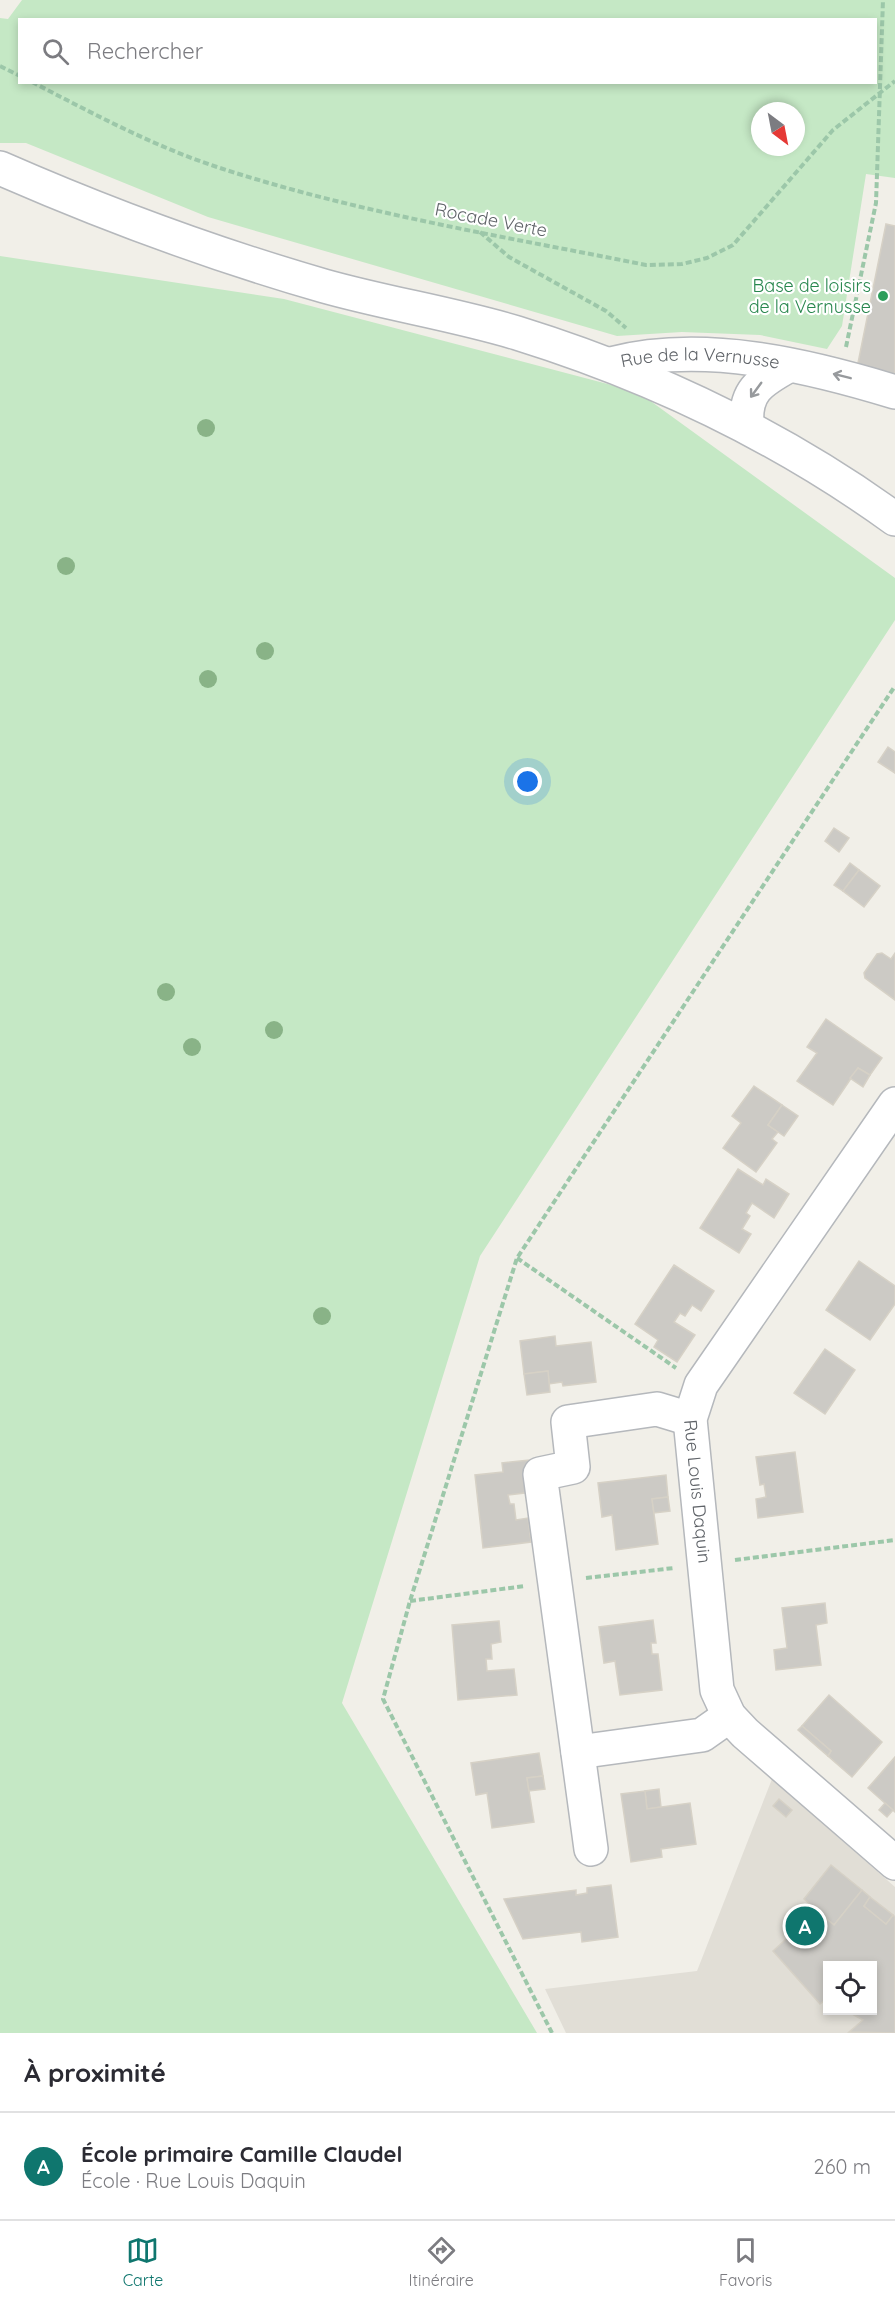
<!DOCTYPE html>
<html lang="fr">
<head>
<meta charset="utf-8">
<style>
  :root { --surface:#fff; --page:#f2f2f3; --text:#2b2b33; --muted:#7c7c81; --line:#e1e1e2; --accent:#0f766e }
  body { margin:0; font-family:Quicksand,sans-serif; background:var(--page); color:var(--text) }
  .controls { position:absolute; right:18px; bottom:18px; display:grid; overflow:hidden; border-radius:0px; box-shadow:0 3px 9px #0003 }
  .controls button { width:54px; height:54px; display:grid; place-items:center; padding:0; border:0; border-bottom:2px solid var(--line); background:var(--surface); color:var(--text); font:30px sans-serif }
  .compass { position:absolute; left:751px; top:102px; width:54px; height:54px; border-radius:50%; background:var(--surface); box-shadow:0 3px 9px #0003; rotate:148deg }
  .you { position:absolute; left:528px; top:782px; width:21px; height:21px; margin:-15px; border:4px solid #fff; border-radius:50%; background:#1a73e8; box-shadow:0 0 0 9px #1a73e833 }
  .badge { display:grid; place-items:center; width:39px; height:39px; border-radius:50%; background:var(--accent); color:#fff; font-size:20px; font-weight:700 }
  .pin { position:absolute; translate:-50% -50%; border:3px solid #fff; box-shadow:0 2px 6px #0006 }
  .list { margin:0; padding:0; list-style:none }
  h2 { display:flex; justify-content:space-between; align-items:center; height:78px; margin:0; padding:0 24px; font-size:26px }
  h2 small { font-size:20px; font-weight:400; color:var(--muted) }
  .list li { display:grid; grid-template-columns:39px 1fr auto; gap:18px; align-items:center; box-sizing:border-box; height:108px; padding:0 24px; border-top:2px solid var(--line) }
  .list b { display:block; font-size:22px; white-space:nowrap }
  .list p { margin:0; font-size:20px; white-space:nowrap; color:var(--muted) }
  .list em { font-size:20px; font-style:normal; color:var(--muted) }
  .icon { flex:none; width:33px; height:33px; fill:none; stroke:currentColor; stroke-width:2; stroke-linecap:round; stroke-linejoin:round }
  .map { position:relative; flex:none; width:895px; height:2033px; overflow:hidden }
  .search { position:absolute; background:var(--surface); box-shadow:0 3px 9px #0003; left:18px; right:18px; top:18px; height:66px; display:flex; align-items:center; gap:15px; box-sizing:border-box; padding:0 21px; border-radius:0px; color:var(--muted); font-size:22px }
  .sheet { height:186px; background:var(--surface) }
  nav { display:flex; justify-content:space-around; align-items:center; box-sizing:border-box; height:84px; border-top:2px solid var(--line); background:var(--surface); font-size:16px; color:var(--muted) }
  nav a { display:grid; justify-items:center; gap:3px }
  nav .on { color:var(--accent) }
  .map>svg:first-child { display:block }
  .education { fill:#e1ded6; fill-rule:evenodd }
  .green { fill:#c5e8c5; fill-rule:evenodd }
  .building { fill:#cccac5; stroke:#d6d1c6; stroke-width:1.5 }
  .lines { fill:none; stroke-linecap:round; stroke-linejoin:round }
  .minor-casing { stroke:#b5b8bc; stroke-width:36 }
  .path { stroke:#9cc7a9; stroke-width:4; stroke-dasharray:6 3; stroke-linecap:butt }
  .minor { stroke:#fff; stroke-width:33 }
  .tree { fill:#89b387 }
  .oneway { stroke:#979a9d }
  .leisure-dot { fill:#2e9e5b; stroke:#fff; stroke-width:2 }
  .labels { text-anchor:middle; stroke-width:4.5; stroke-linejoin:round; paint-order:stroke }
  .street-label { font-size:18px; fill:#5f6368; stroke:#fff }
  .leisure-label { font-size:18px; fill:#27864d; stroke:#fff; text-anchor:end }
</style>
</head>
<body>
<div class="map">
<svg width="895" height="2033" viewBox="0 0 895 2033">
  <rect width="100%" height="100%" fill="#f1efe8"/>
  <path class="education" d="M 772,1779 L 895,1887 L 895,2033 L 566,2033 L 545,1989 L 697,1971 ZM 828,1966 L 872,1966 L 872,2010 L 828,2010 Z"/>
  <g class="green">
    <path d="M 22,0 L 895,0 L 895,178 L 866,174 L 842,326 L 827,349 L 760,335 L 682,332 L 617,336 L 208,217 L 26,143 L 0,143 L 0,18 L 8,19 ZM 20,20 L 876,20 L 876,82 L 20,82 ZM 760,111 L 796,111 L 796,147 L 760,147 Z"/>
    <polygon points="0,256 284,299 638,392 895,578 895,620 480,1256 342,1703 537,2033 0,2033"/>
  </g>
  <g class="building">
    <polygon points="886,224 895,226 895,375 857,368"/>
    <polygon points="888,747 895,752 895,773 878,762"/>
    <polygon points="834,828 849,838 839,852 825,841"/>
    <polygon points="850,863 859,870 843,891 834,885"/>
    <polygon points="859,870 880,886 864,907 843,891"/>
    <polygon points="882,953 891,959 895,953 895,1000 865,978 864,973 877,954"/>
    <polygon points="826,1019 882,1058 870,1075 858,1068 833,1105 797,1081 817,1053 807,1047"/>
    <polygon points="858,1068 870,1075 863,1087 850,1078"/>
    <polygon points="754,1086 782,1105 768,1125 778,1132 772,1139 777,1143 756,1172 723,1148 741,1123 732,1116"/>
    <polygon points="782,1105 798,1116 784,1136 768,1125"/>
    <polygon points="738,1169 763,1185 766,1179 789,1194 774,1218 752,1203 746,1213 750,1216 742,1229 751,1234 739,1253 700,1228"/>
    <polygon points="859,1261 895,1286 895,1304 870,1340 826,1310"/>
    <polygon points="674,1265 714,1291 701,1311 692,1305 685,1316 680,1313 674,1322 695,1335 677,1362 654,1347 658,1340 635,1324"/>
    <polygon points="555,1336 556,1346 591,1342 596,1382 563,1386 562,1382 549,1384 548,1371 524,1374 520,1341"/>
    <polygon points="825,1349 855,1370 825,1414 794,1393"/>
    <polygon points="548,1371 550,1392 527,1395 524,1374"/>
    <polygon points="795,1452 803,1512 758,1518 756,1499 766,1497 764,1484 760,1485 756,1457"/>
    <polygon points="529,1460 533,1492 508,1495 510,1504 514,1504 516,1520 528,1518 531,1542 483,1548 475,1475 503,1472 502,1463"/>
    <polygon points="666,1475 668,1497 652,1499 658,1544 616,1550 612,1515 602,1517 598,1483"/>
    <polygon points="668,1497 670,1511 654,1513 652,1499"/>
    <polygon points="825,1603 827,1623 816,1625 821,1665 776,1670 774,1650 787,1648 782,1608"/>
    <polygon points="653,1620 656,1643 651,1643 652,1654 658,1654 662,1690 620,1695 615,1661 604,1663 599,1627"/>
    <polygon points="499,1621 501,1642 491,1644 492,1659 486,1659 487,1671 514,1669 517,1695 458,1700 452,1625"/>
    <polygon points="829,1695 882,1742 852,1777 828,1756 831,1751 802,1726"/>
    <polygon points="802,1726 831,1751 828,1756 798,1730"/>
    <polygon points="539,1753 543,1776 527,1778 534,1822 492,1828 487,1793 476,1795 471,1763"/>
    <polygon points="895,1757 895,1812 868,1788"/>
    <polygon points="543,1776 545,1789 529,1791 527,1778"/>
    <polygon points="659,1789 661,1807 647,1809 645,1791"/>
    <polygon points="645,1791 647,1809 690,1803 696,1844 661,1849 662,1857 631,1862 621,1794"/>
    <polygon points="779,1799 792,1810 786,1817 773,1806"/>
    <polygon points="885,1803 893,1810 887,1817 879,1810"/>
    <polygon points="831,1865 862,1890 834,1925 804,1899"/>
    <polygon points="611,1885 618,1937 582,1942 581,1932 523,1939 504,1899 576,1890 576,1895 587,1893 587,1888"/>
    <polygon points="862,1890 870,1897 864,1906 886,1924 893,1915 895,1917 895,2033 849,2032 863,2020 845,2010 872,2010 872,1966 828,1966 828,2001 825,2000 820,2004 773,1951 808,1919 812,1924 822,1915 834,1925"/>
    <polygon points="870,1897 893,1915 886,1924 864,1906"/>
  </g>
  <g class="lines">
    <g class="minor-casing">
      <g id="minor">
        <path d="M 0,168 C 105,214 213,254 324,286 C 388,304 454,314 517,333 C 652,375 780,436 895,519"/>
        <path id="s1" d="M 611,364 C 702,340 807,365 895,392"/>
        <path d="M 747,426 C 744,392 759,382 788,366"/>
        <path id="s2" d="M 895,1104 L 701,1385 L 690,1419 L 717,1690 L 729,1716 L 745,1733 L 895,1863"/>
        <polyline points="578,1752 702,1735 729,1716"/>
        <polyline points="591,1849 540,1474 573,1467 568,1422 657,1409 690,1419"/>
      </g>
    </g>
    <g class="path">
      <polyline points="0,66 20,76"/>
      <path d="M 32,82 C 92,113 153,146 217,167 C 357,213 502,236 646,265 L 682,264 L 707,258 L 733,245 L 833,130 L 895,81"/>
      <polyline points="480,232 509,257 606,311 626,328"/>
      <polyline points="846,347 876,203 883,0"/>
      <polyline points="517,1258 676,1368"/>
      <polyline points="735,1560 895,1540"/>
      <polyline points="586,1578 674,1568"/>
      <polyline points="410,1601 525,1586"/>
      <polyline points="552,2033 383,1699 410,1601 517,1258 895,686"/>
    </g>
    <use href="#minor" class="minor"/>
  </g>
  <g class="tree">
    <circle cx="206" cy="428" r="9"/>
    <circle cx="66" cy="566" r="9"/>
    <circle cx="265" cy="651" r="9"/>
    <circle cx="208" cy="679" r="9"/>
    <circle cx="166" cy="992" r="9"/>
    <circle cx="274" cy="1030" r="9"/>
    <circle cx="192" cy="1047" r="9"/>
    <circle cx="322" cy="1316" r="9"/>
  </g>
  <defs><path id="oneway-shaft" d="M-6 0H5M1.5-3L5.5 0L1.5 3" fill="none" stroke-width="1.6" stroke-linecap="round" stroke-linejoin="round" transform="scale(1.5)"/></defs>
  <g class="oneway">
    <use href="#oneway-shaft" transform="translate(842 376) rotate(-166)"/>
    <use href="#oneway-shaft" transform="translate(756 390) rotate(126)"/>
  </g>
  <circle class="leisure-dot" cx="883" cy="296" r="6"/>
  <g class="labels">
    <g class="street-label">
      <text transform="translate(491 220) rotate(11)" y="6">Rocade Verte</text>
      <text dy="6" stroke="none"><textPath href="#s1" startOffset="90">Rue de la Vernusse</textPath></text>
      <text dy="6" stroke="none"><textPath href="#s2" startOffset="450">Rue Louis Daquin</textPath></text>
    </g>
    <g class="leisure-label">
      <text x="871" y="292">Base de loisirs<tspan x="871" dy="21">de la Vernusse</tspan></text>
    </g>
  </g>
</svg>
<div class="controls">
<button><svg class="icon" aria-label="locate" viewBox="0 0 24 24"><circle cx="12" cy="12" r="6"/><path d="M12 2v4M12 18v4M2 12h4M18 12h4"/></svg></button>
</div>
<svg class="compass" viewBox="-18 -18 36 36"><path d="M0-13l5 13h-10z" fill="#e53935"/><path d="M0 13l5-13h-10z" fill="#7c7c81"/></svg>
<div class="you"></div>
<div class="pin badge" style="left:805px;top:1926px">A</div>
<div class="search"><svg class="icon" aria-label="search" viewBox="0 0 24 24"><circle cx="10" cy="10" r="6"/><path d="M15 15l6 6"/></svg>Rechercher</div>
</div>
<section class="sheet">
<h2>À proximité<small></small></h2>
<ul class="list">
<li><span class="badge">A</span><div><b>École primaire Camille Claudel</b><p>École · Rue Louis Daquin</p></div><em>260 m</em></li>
</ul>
</section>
<nav>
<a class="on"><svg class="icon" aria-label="map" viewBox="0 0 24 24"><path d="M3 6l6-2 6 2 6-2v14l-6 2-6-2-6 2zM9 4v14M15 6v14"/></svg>Carte</a>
<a><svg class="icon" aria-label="directions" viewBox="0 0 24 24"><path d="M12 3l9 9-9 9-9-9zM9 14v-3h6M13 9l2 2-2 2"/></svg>Itinéraire</a>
<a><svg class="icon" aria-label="saved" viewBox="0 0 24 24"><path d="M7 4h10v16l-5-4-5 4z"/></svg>Favoris</a>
</nav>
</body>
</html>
